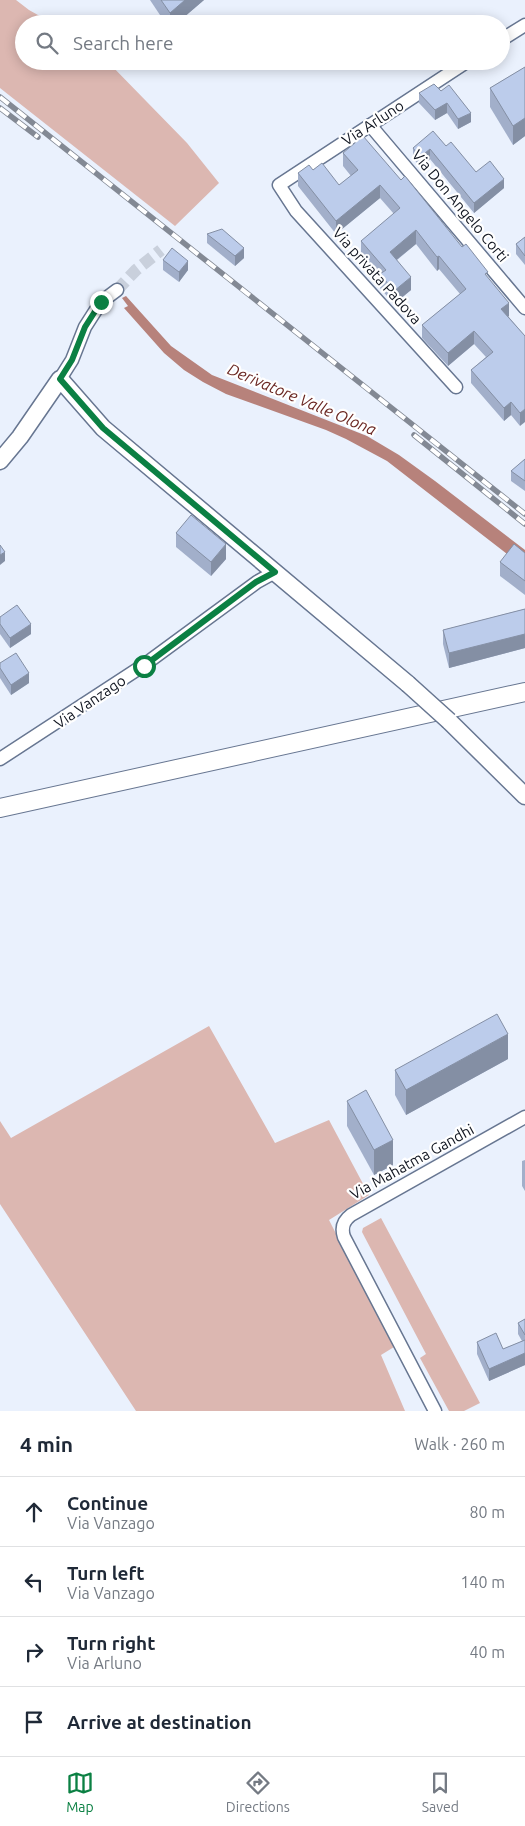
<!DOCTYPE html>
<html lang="en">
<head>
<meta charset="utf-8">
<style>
  :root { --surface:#fff; --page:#f6f6f7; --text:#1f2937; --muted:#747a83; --line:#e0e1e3; --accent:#0b8043 }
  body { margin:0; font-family:Ubuntu,sans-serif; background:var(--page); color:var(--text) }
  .stop { position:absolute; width:15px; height:15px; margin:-11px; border:4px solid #0b8043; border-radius:50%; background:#fff }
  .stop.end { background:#0b8043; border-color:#fff; box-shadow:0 1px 5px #0008 }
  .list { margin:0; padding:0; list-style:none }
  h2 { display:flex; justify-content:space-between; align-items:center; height:65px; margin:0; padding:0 20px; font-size:21px }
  h2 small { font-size:16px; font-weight:400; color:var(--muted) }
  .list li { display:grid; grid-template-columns:32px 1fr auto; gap:15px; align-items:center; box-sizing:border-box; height:70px; padding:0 20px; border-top:1px solid var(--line) }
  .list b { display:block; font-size:19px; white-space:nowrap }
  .list p { margin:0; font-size:16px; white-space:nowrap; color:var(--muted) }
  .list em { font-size:16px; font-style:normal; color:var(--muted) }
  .icon { flex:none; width:28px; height:28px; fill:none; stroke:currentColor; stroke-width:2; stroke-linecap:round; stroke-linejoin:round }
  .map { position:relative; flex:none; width:525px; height:1411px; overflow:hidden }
  .search { position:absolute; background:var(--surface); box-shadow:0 2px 12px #0003; left:15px; right:15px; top:15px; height:55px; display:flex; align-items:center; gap:12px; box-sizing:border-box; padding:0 18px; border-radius:28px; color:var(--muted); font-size:19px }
  .sheet { height:345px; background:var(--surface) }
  nav { display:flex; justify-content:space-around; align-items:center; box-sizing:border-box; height:70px; border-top:1px solid var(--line); background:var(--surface); font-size:14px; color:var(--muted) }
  nav a { display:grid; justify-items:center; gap:2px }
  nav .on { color:var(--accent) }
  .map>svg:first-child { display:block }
  .green { fill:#dcb7b1 }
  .water { fill:#b7827b }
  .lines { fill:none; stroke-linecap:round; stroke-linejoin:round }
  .minor-tunnel { stroke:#c9d0dc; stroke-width:12; stroke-dasharray:12 6; stroke-linecap:butt }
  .minor-casing { stroke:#677691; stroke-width:15 }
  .tertiary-casing { stroke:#677691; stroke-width:19 }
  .secondary-casing { stroke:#677691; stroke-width:20 }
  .minor { stroke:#fff; stroke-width:12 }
  .tertiary { stroke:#fff; stroke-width:16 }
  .secondary { stroke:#fff; stroke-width:18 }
  .rail-casing { stroke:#838994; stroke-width:5.5 }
  .rail { stroke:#fff; stroke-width:4; stroke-dasharray:11; stroke-linecap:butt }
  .tertiary-bridge-casing { stroke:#677691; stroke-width:19; stroke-linecap:butt }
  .tertiary-bridge { stroke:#fff; stroke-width:16 }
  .wall { fill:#a2afca }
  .shaded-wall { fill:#848fa4 }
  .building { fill:#bccceb; stroke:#848fa4 }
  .route { stroke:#0b8043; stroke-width:6 }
  .labels { text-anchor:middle; stroke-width:4.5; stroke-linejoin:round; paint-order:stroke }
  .street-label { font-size:15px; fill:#0f141f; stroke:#fff }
  .water-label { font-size:16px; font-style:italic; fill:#6a2722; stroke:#fff }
</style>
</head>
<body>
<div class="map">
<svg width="525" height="1411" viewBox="0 0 525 1411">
  <rect width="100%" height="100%" fill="#eaf1fd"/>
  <g class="green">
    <polygon points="0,0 16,0 29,10 54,24 24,24 24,61 107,61 187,143 219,183 175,226 0,88"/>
    <polygon points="209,1026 275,1143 329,1120 369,1195 329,1220 394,1347 381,1355 405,1411 136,1411 0,1204 0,1121 11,1138"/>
    <polygon points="381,1218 480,1403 464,1411 449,1411 420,1358 426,1354 362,1232 363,1228"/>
  </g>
  <polygon class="water" points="126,296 171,346 212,375 367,436 399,455 435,481 525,550 525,568 387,461 346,439 326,430 226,394 203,382 184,370 164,353 124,308 128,306 122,298"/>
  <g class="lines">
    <polyline class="minor-tunnel" points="117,290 136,270 161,250"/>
    <g class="minor-casing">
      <g id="minor">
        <polyline points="501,40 525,25"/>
        <polyline points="370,125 525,308"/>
        <polyline points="60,379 72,360 85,327 101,302 117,290"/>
        <polyline points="456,387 296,211 279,185 468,61"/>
        <polyline points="0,759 144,665 257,582 275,572"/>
        <path d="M 435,1411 L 344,1237 C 341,1228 343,1221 351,1215 L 525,1117"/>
      </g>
    </g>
    <g class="tertiary-casing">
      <g id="tertiary">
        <polyline points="0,461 20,437 60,379 103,428 408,684"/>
        <polyline points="449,721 525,796"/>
      </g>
    </g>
    <g class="secondary-casing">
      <polyline id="secondary" points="0,808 525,692"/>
    </g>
    <use href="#minor" class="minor"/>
    <use href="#tertiary" class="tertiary"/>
    <use href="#secondary" class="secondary"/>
    <g class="rail-casing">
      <g id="rail">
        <polyline points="0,97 525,514"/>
        <polyline points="0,108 38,137"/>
        <polyline points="414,435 525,524"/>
      </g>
    </g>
    <use href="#rail" class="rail"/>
    <g class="tertiary-bridge-casing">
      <polyline id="tertiary-bridge" points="408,684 449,721"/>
    </g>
    <use href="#tertiary-bridge" class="tertiary-bridge"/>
  </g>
  <g class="wall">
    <polygon points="150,0 204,0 176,24 166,24"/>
    <polygon points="525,67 525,136 513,145 490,107 490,88"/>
    <polygon points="441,91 471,122 458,129 447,113 435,120 419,103 419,93"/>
    <polygon points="446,146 476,172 504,188 474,213 430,159 420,167 413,158 413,148"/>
    <polygon points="343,153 401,180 462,247 488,278 509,316 508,316 525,336 520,426 511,415 504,421 471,383 471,370 486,357 474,344 448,366 422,338 422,325 460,294 439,269 437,271 416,244 397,260 411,290 394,304 380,288 380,276 361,254 361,241 394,214 380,198 336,234 298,186 298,173 313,170 339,185 351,176 343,166"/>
    <polygon points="207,234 244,258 235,266 207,243"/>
    <polygon points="525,237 525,265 516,254 516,244"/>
    <polygon points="163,260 188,270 179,282 163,270"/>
    <polygon points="525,459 525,491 511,481 511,471"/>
    <polygon points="176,533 226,559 211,576 176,547"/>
    <polygon points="525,553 525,595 500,576 500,562"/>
    <polygon points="525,609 525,648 449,668 443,644 443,630"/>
    <polygon points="0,617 31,634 10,648 0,634"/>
    <polygon points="0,663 29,683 11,695 0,678"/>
    <polygon points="508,1059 406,1115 395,1095 395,1070"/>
    <polygon points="347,1101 393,1165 374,1175 347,1126"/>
    <polygon points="525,1160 525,1191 522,1186 522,1161"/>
    <polygon points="525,1319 525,1365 489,1381 477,1354 477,1342 503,1349 522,1341 518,1334 518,1323"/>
  </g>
  <g class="shaded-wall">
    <polygon points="185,0 204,0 176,24 170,24 170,13"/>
    <polygon points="447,103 447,113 435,120 435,110"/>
    <polygon points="471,113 471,122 458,129 458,119"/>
    <polygon points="525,118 525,136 513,145 513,126"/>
    <polygon points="430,149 430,159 420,167 420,157"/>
    <polygon points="504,179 504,188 474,213 474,203"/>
    <polygon points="380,185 380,198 336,234 336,221"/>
    <polygon points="416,230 416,244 390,265 390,252"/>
    <polygon points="244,248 244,258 235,266 235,256"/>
    <polygon points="439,256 439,269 437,271 437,257"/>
    <polygon points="188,261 188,270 179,282 179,272"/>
    <polygon points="411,277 411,290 394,304 394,291"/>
    <polygon points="509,303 509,316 501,322 501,309"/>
    <polygon points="474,331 474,344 448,366 448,353"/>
    <polygon points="511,402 511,415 504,421 504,408"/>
    <polygon points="525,409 525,422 520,426 520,413"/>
    <polygon points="226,544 226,559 211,576 211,562"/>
    <polygon points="5,552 5,561 0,565 0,555"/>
    <polygon points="31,624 31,634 10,648 10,638"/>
    <polygon points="525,634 525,648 449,668 449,653"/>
    <polygon points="29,673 29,683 11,695 11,685"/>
    <polygon points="508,1034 508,1059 406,1115 406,1090"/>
    <polygon points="393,1140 393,1165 374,1175 374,1150"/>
    <polygon points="525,1353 525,1365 489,1381 489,1369"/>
  </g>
  <g class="building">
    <polygon points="161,0 185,0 170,13"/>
    <polygon points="525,67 525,118 513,126 490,88"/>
    <polygon points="434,84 441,91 449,85 471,113 458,119 447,103 435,110 419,93"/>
    <polygon points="433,131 446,146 451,142 476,172 490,161 504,179 474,203 430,149 420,157 413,148"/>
    <polygon points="363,136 401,180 405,176 462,247 466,244 488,272 485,274 509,303 501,309 525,336 525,409 520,413 511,402 504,408 471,370 493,352 474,331 448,353 422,325 466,289 439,256 437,257 416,230 390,252 411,277 394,291 380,274 386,270 361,241 400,208 380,185 336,221 298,173 309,165 313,170 322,163 339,185 358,170 343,153"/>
    <polygon points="222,229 244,248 235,256 207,234"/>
    <polygon points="525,237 525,256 516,244"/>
    <polygon points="172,248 188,261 179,272 163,260"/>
    <polygon points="525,459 525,481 511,471"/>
    <polygon points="191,515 226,544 211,562 176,533"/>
    <polygon points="514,544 525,553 525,581 500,562"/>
    <polygon points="0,545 5,552 0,555"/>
    <polygon points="17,605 31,624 10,638 0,624 0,617"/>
    <polygon points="525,609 525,634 449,653 443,630"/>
    <polygon points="16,653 29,673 11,685 0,668 0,663"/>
    <polygon points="497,1014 508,1034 406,1090 395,1070"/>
    <polygon points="366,1090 393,1140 374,1150 347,1101"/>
    <polygon points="525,1319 525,1335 518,1323"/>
    <polygon points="496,1333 503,1349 525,1340 525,1353 489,1369 477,1342"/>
  </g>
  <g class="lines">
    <polyline class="route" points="101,302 85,327 72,360 60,379 103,428 275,572 256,582 144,666"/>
  </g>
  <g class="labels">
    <g class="street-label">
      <text transform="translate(373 123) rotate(-33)" y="5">Via Arluno</text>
      <text transform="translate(460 206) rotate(50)" y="5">Via Don Angelo Corti</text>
      <text transform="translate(377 276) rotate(48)" y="5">Via privata Padova</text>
      <text transform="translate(90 702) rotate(-34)" y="5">Via Vanzago</text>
      <text transform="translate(412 1162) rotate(-29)" y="5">Via Mahatma Gandhi</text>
    </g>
    <g class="water-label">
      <text transform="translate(302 399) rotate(23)" y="6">Derivatore Valle Olona</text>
    </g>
  </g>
</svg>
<div class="stop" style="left:144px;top:666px"></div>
<div class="stop end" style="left:101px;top:302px"></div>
<div class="search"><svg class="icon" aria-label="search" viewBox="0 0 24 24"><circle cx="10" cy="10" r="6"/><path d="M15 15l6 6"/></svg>Search here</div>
</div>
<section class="sheet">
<h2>4 min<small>Walk · 260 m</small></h2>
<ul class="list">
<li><svg class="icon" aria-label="ahead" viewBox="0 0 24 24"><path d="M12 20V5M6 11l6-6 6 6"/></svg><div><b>Continue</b><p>Via Vanzago</p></div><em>80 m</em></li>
<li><svg class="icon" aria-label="left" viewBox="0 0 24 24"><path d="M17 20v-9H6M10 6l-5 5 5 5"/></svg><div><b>Turn left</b><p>Via Vanzago</p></div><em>140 m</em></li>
<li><svg class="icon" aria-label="right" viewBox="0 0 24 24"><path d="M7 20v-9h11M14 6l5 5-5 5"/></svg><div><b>Turn right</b><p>Via Arluno</p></div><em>40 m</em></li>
<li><svg class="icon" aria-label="arrive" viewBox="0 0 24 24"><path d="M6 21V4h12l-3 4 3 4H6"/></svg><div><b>Arrive at destination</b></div></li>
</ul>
</section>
<nav>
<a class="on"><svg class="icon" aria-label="map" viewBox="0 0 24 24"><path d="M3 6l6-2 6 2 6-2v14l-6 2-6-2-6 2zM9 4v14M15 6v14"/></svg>Map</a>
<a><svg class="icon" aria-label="directions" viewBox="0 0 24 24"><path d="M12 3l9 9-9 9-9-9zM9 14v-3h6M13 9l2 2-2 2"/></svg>Directions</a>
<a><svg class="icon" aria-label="saved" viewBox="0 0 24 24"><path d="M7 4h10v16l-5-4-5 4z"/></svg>Saved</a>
</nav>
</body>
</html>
